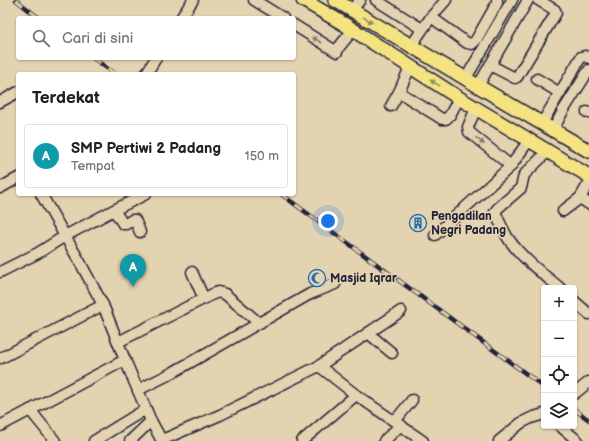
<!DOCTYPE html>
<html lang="id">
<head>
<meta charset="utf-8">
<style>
  :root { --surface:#fff; --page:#f6f6f6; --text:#202124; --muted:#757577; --line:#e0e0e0; --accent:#b45309 }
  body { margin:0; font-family:"Balsamiq Sans",sans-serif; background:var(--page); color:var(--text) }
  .controls { position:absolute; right:12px; bottom:12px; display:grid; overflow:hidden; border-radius:4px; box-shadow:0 1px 3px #0004 }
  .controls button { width:36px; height:36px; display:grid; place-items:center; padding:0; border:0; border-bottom:1px solid var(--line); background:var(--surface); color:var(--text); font:20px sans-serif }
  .you { position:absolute; left:328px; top:221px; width:14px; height:14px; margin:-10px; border:3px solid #fff; border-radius:50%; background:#1a73e8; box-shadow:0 0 0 6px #1a73e833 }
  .badge { display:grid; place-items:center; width:26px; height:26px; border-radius:50%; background:var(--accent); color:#fff; font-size:13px; font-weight:700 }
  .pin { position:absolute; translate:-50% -33px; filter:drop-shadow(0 1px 2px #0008) }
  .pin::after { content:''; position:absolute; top:21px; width:14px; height:12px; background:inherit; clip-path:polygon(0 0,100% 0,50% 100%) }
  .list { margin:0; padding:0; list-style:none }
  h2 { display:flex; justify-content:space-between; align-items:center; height:52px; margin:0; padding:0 16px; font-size:17px }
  h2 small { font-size:13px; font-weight:400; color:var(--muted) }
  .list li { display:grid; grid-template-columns:26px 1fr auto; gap:12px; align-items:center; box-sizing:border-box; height:64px; margin:0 8px 8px; padding:0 8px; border:1px solid var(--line); border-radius:4px }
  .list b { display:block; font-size:15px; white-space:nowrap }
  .list p { margin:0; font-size:13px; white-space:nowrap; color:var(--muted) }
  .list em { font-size:13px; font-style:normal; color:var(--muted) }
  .icon { flex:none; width:22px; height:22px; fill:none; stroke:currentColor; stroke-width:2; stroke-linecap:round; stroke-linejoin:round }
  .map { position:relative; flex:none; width:589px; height:441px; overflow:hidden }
  .search { position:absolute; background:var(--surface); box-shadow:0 1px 3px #0004; left:16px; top:16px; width:280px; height:44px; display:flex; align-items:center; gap:10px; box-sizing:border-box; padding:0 14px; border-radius:4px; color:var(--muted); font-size:15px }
  .panel { position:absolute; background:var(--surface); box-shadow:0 1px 3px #0004; left:16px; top:72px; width:280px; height:124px; border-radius:4px }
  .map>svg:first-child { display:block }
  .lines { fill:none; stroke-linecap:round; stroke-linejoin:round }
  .minor-casing { stroke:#22223b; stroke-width:13 }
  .major-casing { stroke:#22223b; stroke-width:16 }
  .minor { stroke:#e4d3b0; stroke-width:10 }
  .major { stroke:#f5e382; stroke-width:13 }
  .rail-casing { stroke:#22223b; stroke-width:4.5 }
  .rail { stroke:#e4d3b0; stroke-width:3; stroke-dasharray:9; stroke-linecap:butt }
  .oneway { fill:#968c62 }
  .oneway2 { fill:#837a76 }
  .labels { text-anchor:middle; stroke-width:3.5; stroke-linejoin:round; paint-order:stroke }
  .poi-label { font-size:12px; font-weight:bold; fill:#22223b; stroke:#e4d3b0; text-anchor:start }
</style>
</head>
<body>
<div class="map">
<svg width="589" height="441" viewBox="0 0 589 441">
  <rect width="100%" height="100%" fill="#e4d3b0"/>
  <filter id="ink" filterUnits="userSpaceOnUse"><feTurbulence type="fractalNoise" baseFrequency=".025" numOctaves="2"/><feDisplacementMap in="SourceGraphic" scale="8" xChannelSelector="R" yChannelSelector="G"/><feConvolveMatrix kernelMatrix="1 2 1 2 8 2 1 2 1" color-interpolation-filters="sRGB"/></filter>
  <g filter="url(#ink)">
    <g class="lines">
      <g class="minor-casing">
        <g id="minor">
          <polyline points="254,0 283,18"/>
          <polyline points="376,0 422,29"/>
          <polyline points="352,10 360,0"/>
          <polyline points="431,17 467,43 472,44 476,40 497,3 497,0"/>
          <polyline points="181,18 193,0"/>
          <polyline points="294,25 337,52 339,47 353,30"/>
          <polyline points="411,46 431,17 446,0"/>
          <polyline points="490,65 513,77 515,78 517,77 556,13 555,10 538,0"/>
          <polyline points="410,67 399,92 442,119 446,119 450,115 459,98"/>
          <polyline points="146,74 156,58"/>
          <polyline points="466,78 512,0"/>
          <polyline points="537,79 560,93"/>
          <polyline points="478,86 528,0"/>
          <polyline points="0,102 18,92"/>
          <polyline points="391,106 399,92"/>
          <polyline points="476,108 468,127 469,132 511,166"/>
          <polyline points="587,112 589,113"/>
          <polyline points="542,123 581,57 585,56 589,58"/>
          <polyline points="553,130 563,111 589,70"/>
          <path d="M 548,151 L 524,175 L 521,188 L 498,208 L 495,212 L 496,214 C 500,223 504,233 510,241 C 523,259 543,274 560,288"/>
          <polyline points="589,183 580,198 589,204"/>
          <polyline points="0,188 18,178"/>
          <polyline points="41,194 81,264 103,305 125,360 151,421 162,441"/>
          <polyline points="114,210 123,224 126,224 132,220 135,220 140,232"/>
          <polyline points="563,211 580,198"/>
          <polyline points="435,235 511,166 529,140"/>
          <polyline points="0,272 38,253 65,236 114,210 146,194"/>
          <polyline points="192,272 204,299"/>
          <polyline points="574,301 589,314"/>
          <polyline points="368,333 392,353"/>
          <polyline points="118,342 213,294 218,292 225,294 259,323"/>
          <polyline points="1,358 103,305"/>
          <polyline points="319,366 356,395 423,441"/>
          <polyline points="138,390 170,374 310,294 335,284"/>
          <polyline points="574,394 589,382"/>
          <polyline points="30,410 55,441"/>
          <polyline points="395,421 412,400"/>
          <polyline points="0,426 125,360"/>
          <polyline points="560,426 578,441"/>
          <polyline points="162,440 220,415 319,366 401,311"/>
          <polyline points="94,441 146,409"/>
          <polyline points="130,441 151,421"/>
          <polyline points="302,441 356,395"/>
          <polyline points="384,441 401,425"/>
          <polyline points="499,441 521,423 531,418 544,414"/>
        </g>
      </g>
      <g class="major-casing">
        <g id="major">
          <polyline points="303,0 344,24 459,98 589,176"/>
          <polyline points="335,0 478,86 589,151"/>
        </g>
      </g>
      <use href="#minor" class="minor"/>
      <use href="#major" class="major"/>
      <g class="rail-casing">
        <g id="rail">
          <polyline points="16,0 39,18"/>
          <polyline points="93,58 115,74"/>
          <polyline points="281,194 544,387"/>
          <polyline points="574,409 589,420"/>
        </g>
      </g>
      <use href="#rail" class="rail"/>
    </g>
    <defs><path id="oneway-solid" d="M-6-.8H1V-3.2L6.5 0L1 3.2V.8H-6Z"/></defs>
    <g class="oneway">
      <use href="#oneway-solid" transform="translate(368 20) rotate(31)"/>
      <use href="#oneway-solid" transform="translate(435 83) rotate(-148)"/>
    </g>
    <g class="oneway2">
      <use href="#oneway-solid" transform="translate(317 40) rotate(-148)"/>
      <use href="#oneway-solid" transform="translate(480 141) rotate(39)"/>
    </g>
  </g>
  <defs>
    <g id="building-ring" transform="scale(0.9)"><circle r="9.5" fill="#e4d3b0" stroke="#1f6fb2" stroke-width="1.5"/><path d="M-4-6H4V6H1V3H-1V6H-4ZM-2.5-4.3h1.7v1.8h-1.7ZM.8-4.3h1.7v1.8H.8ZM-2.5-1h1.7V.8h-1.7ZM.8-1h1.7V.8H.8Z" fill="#1f6fb2"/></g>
    <g id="mosque-ring" transform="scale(0.9)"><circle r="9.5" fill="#e4d3b0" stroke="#1f6fb2" stroke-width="1.5"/><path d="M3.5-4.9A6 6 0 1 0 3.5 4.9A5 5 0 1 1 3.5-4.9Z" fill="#1f6fb2"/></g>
  </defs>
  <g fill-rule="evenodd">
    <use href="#building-ring" x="418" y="223"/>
    <use href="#mosque-ring" x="317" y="278"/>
  </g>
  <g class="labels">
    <g class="poi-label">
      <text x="431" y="220">Pengadilan<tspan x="431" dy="14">Negri Padang</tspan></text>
      <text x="330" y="282">Masjid Iqrar</text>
    </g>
  </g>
</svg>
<div class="controls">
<button>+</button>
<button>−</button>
<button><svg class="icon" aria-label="locate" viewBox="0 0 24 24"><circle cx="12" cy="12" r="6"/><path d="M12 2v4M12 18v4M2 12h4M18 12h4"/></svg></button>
<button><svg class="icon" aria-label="layers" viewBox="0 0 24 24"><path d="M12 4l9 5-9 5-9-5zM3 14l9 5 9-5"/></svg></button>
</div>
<div class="you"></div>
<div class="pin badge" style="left:133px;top:287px;background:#0f9aa8">A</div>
<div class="search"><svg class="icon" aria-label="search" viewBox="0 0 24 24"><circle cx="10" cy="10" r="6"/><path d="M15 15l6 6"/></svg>Cari di sini</div>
<section class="panel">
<h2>Terdekat<small></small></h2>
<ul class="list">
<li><span class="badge" style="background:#0f9aa8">A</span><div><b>SMP Pertiwi 2 Padang</b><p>Tempat</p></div><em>150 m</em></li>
</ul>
</section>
</div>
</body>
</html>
